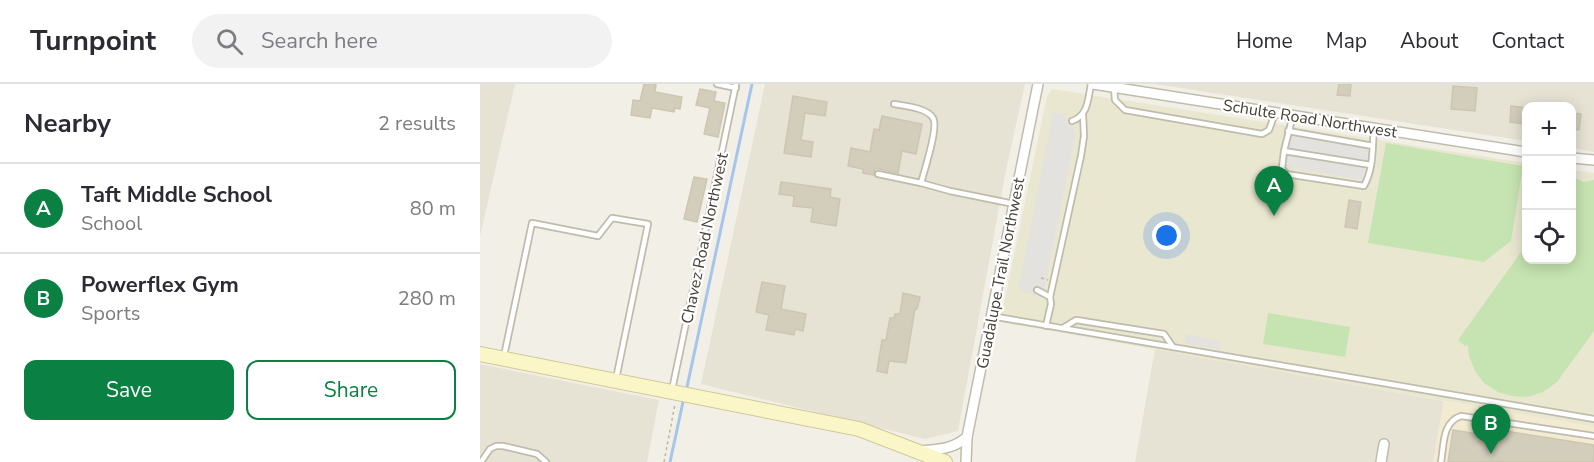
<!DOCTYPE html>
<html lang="en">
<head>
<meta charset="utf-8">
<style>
  :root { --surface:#fff; --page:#f2f2f3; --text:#2b2b33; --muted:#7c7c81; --line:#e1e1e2; --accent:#0b8043 }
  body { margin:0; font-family:"Nunito Sans",sans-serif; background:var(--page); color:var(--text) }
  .controls { position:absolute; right:18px; top:18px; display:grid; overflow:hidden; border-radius:12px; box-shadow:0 3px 15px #0003 }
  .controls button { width:54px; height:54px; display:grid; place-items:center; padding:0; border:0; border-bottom:2px solid var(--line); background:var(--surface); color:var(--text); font:30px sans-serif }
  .you { position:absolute; left:687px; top:152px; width:21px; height:21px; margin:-15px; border:4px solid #fff; border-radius:50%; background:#1a73e8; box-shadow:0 0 0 9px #1a73e833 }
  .badge { display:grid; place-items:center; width:39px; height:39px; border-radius:50%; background:var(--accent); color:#fff; font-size:20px; font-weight:700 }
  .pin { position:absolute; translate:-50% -50px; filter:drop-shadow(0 2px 3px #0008) }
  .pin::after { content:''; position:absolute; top:32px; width:21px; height:18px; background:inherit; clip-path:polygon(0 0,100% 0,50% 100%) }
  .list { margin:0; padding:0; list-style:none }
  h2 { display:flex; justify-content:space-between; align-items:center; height:78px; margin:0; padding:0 24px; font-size:26px }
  h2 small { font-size:20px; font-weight:400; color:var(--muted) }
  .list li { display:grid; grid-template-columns:39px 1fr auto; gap:18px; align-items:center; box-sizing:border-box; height:90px; padding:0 24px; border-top:2px solid var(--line) }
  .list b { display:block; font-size:22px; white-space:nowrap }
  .list p { margin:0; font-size:20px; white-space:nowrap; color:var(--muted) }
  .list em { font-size:20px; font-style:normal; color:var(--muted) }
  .actions { display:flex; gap:12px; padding:18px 24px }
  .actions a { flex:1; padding:14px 0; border:2px solid var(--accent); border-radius:12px; text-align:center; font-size:21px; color:var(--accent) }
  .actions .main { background:var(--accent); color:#fff }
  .icon { flex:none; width:33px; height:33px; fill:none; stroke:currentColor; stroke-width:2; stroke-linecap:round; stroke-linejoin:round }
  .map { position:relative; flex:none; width:1114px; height:378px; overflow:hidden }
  header { display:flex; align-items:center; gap:36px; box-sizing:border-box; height:84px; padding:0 30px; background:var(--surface); border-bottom:2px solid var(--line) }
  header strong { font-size:28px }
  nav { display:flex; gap:33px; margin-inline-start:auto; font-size:21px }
  .search { width:420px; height:54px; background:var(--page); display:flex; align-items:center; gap:15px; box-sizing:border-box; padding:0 21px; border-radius:33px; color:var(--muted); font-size:22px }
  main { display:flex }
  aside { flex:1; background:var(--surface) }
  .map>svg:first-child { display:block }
  .residential { fill:#e6e3d5 }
  .commercial { fill:#f3ead2 }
  .education { fill:#eae7d1 }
  .green { fill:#c6e4b1 }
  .parking { fill:#e3e2de }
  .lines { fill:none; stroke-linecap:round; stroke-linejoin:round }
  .stream { stroke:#a6c5ec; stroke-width:3 }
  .building { fill:#d3cdbc; stroke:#cdc6b0; stroke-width:1.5 }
  .lane-casing { stroke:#c0bcac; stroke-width:8 }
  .street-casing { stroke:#c0bcac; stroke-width:12 }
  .secondary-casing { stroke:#cfc898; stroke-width:16 }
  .path { stroke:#beb69b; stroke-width:1.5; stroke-dasharray:3 3; stroke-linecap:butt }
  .lane { stroke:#fff; stroke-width:4.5 }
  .street { stroke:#fff; stroke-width:9 }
  .secondary { stroke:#fbf6c7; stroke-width:14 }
  .labels { text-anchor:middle; stroke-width:4.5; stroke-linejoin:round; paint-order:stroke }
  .street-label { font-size:16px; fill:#444136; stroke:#fff }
</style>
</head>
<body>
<header>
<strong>Turnpoint</strong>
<div class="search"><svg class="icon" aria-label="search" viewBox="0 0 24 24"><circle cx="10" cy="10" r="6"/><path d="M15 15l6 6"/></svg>Search here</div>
<nav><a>Home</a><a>Map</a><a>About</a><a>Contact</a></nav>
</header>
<main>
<aside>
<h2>Nearby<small>2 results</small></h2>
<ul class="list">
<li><span class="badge">A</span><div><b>Taft Middle School</b><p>School</p></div><em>80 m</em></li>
<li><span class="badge">B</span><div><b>Powerflex Gym</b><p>Sports</p></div><em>280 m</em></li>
</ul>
<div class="actions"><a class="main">Save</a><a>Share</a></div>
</aside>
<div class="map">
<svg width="1114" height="378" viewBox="0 0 1114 378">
  <rect width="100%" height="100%" fill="#f2f0e6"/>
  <g class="residential">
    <polygon points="0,0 35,0 0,152"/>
    <polygon points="285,0 545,0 526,86 478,347 445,355 221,300"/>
    <polygon points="675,0 1114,0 1114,68 1092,64 1092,22 1046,22 1046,57"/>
    <polygon points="675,265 964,317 953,378 655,378"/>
    <polygon points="0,280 179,316 167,378 0,378"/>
  </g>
  <polygon class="commercial" points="964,317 1114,343 1114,378 953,378"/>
  <polygon class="education" points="572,5 1046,79 1046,176 1092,176 1092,86 1114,89 1114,343 520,238 567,12"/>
  <g class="green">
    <polygon points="906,59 1043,82 1031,157 1004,178 888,159"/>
    <polygon points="1094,93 1103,98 1114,96 1114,247 1077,298 1063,308 1048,313 1032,312 1018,308 1004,299 996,289 989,272 988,261 985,262 978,256 1046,161 1046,176 1092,176 1092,97"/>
    <polygon points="788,229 870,243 865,273 783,260"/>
  </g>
  <g class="parking">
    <polygon points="573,28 582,30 596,48 563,214 538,206"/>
    <polygon points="811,50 889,63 883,96 805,83"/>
    <polygon points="706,250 741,257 740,266 704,259"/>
  </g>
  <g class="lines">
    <g class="stream">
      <polyline points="207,303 272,0"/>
      <polyline points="190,378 203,318"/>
    </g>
  </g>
  <g class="building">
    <polygon points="164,0 176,0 175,8 202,13 200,25 195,24 194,28 172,24 170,34 151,31 153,16 160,17"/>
    <polygon points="859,0 871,0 870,12 857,11"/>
    <polygon points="973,2 997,4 995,27 971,25"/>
    <polygon points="220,5 236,8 234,17 245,19 238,53 224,50 230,24 216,21"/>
    <polygon points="313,12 347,18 345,32 325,29 321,56 333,58 331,73 304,69"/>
    <polygon points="1031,22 1047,24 1047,40 1030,38"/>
    <polygon points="1092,29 1101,30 1099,46 1092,45"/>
    <polygon points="402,32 442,40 436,70 422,67 418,89 395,84 394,91 383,89 383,85 368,82 371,64 390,68 394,45 399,46"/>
    <polygon points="214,93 227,95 217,138 204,135"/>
    <polygon points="301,98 351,105 350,113 360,115 356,142 331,138 333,124 313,122 314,112 299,110"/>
    <polygon points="869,116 881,118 877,145 865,143"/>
    <polygon points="282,198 305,202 301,225 326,230 323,247 315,245 314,251 286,246 289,231 276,228"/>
    <polygon points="423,209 440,213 437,225 435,225 426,279 409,277 407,289 397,287 402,256 406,256 410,234 414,234 415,230 420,230"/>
    <polygon points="973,346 1023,354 1025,347 1114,361 1114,378 968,378"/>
  </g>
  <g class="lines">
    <g class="lane-casing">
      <g id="lane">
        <polyline points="237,0 256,4"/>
        <polyline points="634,4 635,16 645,26 782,50 789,46 795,29"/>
        <path d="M 414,20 C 426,22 447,24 453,34 C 459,42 444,88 441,99 L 470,107 L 534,120"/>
        <path d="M 813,31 L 804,67 L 802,84 L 806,90 L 884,102 C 894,84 892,65 894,45"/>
        <path d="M 592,37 C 608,32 608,15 611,0"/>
        <polyline points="808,47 893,62"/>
        <polyline points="804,67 891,81"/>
        <polyline points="398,90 441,99"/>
        <polyline points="557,206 570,213 571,220 566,242"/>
        <polyline points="570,213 601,72 604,52 603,31"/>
        <polyline points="511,232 1114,335"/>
        <polyline points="583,244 596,236 684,250 693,263"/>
        <polyline points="24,272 52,139 118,152 132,134 168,140 136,295"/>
        <polyline points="192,306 256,0"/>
        <polyline points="1,378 10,365 16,362 23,362 57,370 66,378"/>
        <path d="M 961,378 C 964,361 962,338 981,332 L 1114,352"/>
      </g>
    </g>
    <g class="street-casing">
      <g id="street">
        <polyline points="613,0 1046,68"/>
        <polyline points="1092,74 1114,76"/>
        <path d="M 439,367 C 458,365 472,366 487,353"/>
        <polyline points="486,378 487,353 558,0"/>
        <polyline points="901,378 904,360"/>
      </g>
    </g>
    <g class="secondary-casing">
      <polyline id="secondary" points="0,270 379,345 465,378"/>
    </g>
    <g class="path">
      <polyline points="561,194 568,196"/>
      <polyline points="184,378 195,320"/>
    </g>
    <use href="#lane" class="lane"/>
    <use href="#street" class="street"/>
    <use href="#secondary" class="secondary"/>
  </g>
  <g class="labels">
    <g class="street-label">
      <text transform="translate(830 34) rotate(9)" y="6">Schulte Road Northwest</text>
      <text transform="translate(224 154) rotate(-78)" y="6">Chavez Road Northwest</text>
      <text transform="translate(520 189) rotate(-79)" y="6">Guadalupe Trail Northwest</text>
    </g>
  </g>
</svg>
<div class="controls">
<button>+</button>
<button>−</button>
<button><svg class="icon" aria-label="locate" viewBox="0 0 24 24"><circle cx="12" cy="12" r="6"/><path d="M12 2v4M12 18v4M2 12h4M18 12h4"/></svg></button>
</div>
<div class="you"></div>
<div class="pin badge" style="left:794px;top:132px">A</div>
<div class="pin badge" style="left:1011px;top:370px">B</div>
</div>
</main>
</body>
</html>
